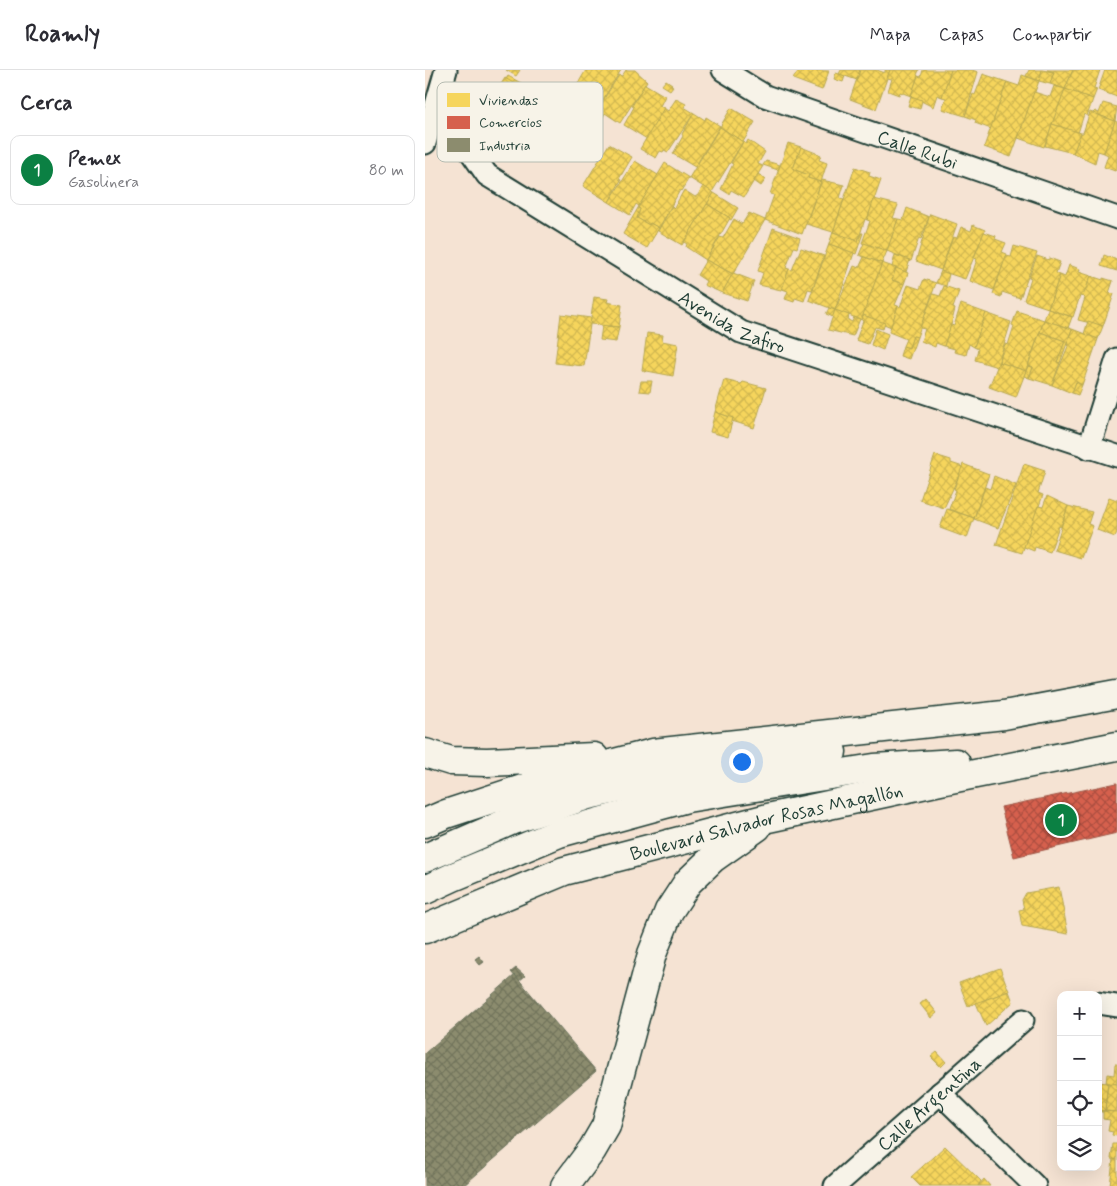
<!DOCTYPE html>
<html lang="es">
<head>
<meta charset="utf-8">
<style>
  :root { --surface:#fff; --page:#f2f2f3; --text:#2b2b33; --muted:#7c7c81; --line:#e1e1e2; --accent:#0b8043 }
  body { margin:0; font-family:Mynerve,sans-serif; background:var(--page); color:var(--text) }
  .controls { position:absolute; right:15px; bottom:15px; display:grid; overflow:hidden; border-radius:10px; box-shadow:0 5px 20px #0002 }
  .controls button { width:45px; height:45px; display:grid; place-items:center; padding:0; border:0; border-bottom:1px solid var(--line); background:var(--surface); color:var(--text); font:25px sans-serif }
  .you { position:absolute; left:316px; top:691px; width:18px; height:18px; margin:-12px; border:4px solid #fff; border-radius:50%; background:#1a73e8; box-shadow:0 0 0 8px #1a73e833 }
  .badge { display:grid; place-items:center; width:32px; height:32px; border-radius:50%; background:var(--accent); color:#fff; font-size:16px; font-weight:700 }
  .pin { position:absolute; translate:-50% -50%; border:2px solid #fff; box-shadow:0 1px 5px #0006 }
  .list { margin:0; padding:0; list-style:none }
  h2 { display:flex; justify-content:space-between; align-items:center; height:65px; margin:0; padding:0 20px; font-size:21px }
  h2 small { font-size:16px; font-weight:400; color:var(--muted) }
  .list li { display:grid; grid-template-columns:32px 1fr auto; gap:15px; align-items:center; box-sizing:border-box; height:70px; margin:0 10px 10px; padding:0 10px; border:1px solid var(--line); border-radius:10px }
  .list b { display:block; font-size:19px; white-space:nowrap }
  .list p { margin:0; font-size:16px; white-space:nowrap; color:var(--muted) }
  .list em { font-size:16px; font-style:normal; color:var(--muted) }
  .icon { flex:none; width:28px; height:28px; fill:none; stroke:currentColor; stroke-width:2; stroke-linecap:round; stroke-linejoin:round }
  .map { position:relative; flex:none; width:692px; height:1116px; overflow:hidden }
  header { display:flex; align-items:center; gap:30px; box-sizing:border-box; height:70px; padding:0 25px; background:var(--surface); border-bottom:1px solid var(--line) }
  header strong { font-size:24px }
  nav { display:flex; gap:28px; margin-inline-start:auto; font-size:18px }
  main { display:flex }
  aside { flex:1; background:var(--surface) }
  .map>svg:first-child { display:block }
  .homes { fill:url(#homes-cross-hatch); stroke:#b6a750 }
  .shops { fill:url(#shops-cross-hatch); stroke:#9f5646 }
  .industry { fill:url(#industry-cross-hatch); stroke:#6b745d }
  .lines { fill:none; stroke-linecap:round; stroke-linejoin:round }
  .minor-casing { stroke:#1f3d34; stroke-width:25 }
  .trunk-casing { stroke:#1f3d34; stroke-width:31 }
  .minor { stroke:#f7f3e8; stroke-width:21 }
  .trunk { stroke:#f7f3e8; stroke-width:28 }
  .labels { text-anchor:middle; stroke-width:5; stroke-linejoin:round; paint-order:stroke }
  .street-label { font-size:19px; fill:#1f3d34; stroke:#f7f3e8 }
  .key { fill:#f7f3e8; stroke:#b6bcb2; stroke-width:1 }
  .key-label { font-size:14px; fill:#1f3d34 }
</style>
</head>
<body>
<header>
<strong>Roamly</strong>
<nav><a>Mapa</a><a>Capas</a><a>Compartir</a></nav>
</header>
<main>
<aside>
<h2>Cerca<small></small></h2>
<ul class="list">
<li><span class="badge">1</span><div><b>Pemex</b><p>Gasolinera</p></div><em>80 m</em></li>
</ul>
</aside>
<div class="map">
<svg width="692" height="1116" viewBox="0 0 692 1116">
  <defs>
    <pattern id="homes-cross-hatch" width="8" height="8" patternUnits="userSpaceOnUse" patternTransform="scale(1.25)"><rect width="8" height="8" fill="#f6d55c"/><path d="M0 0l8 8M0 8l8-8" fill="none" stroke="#d2b851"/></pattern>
    <pattern id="shops-cross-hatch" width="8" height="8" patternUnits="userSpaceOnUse" patternTransform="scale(1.25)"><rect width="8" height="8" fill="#d6604d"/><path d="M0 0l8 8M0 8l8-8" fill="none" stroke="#ad5041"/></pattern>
    <pattern id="industry-cross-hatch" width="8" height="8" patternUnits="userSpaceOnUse" patternTransform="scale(1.25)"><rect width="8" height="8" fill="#8c8c6e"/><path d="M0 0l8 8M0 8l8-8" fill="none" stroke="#72745b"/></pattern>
  </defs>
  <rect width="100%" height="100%" fill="#f5e3d3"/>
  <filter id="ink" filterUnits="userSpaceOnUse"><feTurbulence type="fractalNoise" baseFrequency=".02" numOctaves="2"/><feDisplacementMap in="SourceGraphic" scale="10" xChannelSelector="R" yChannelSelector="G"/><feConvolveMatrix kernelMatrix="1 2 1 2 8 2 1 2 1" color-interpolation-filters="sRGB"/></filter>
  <g filter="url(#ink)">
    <g class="homes">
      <polygon points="81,0 95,0 91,6"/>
      <polygon points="161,0 196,0 166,49 141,34"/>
      <polygon points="201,0 210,0 222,11 195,53 180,43 178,47 170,43 194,5 197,6"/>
      <polygon points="374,0 379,2 380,0 404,1 397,20 368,9"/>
      <polygon points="416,0 435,0 432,10 414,4"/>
      <polygon points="435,0 452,0 460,3 460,0 465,0 451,39 425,29"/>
      <polygon points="465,0 494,0 492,5 493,6 486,26 475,22 474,25 463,21 467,9 462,8"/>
      <polygon points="498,0 526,0 517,27 512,25 508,37 486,26 493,6 496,7"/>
      <polygon points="526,0 547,0 553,2 540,46 517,39 521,28 517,27"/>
      <polygon points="604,0 617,0 614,11 601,6"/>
      <polygon points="617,0 629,2 625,14 614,11"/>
      <polygon points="622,0 648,0 640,19 625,14 629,2"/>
      <polygon points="648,0 675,0 669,18 672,19 668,29 640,19"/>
      <polygon points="680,0 692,0 692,27 673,20"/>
      <polygon points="411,3 420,6 418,12 409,9"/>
      <polygon points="558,4 582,12 566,59 550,53 551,50 540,46 548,24 550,25"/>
      <polygon points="597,5 614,11 586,87 559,77 582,12 594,16"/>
      <polygon points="83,6 96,13 94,17 81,9"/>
      <polygon points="80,8 110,26 98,45 90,39 85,47 93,52 94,50 96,51 84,70 58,54 68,37 63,34"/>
      <polygon points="241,10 247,14 246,15 248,16 245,20 237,15"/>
      <polygon points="220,14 240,26 235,36 239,38 222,69 199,55 209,37 207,36"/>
      <polygon points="629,16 640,19 619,77 593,68 609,22 625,27"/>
      <polygon points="640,19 668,29 662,46 659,44 653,63 627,54"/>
      <polygon points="486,26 497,30 495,39 483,36"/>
      <polygon points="251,29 261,34 259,37 269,43 243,82 239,80 238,82 235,81 231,88 215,79 239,38 243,41"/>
      <polygon points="678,33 692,37 690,51 668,43 670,41 674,43"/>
      <polygon points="306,38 330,52 318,72 295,57"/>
      <polygon points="665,42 690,51 679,83 673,81 670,93 648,83 656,63 658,63"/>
      <polygon points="269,43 280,50 281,47 295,56 270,97 248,84 258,66 257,64"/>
      <polygon points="690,51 692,52 692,99 690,101 679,97 683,85 679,83"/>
      <polygon points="627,54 656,63 648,83 620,76"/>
      <polygon points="295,57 318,72 287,122 264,108"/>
      <polygon points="323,70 340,82 333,94 338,96 319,127 306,120 304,124 296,119 308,94 306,93 318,72 321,74"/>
      <polygon points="363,73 376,77 368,99 384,105 383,108 396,112 377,164 340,150 349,125 345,124"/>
      <polygon points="184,74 207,87 194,109 196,110 184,132 158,116"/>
      <polygon points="376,77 396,85 394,90 402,93 396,112 383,108 384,105 368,99"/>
      <polygon points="210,91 233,105 214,136 211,134 205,145 184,132"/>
      <polygon points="341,91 355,95 353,100 338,95"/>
      <polygon points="240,93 264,108 256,121 255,120 234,158 225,153 224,155 212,148 215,139 213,138 214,136"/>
      <polygon points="430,97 445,102 444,106 456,110 442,150 440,149 433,171 408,162"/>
      <polygon points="333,104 341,109 336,116 329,111"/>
      <polygon points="397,110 419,115 415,128 419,129 408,162 381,154"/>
      <polygon points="278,116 289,123 257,175 233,161 247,136 249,138 259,120 270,127 273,125"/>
      <polygon points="289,123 313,138 306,150 304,149 305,148 282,134"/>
      <polygon points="449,129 473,135 468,148 473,149 462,181 437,173 445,151 442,150"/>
      <polygon points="282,134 305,148 281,190 261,177 262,174 259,172"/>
      <polygon points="213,138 215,139 212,148 224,155 225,153 234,158 222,178 198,164"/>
      <polygon points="482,138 504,147 496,169 494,168 486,191 462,181 473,149 478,150"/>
      <polygon points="324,143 340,150 308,204 281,190 295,167 298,168 309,149 317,154"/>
      <polygon points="505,144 532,154 516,200 491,191"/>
      <polygon points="548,155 560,160 540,209 516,201 528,167 532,168 536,157 546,161"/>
      <polygon points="348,158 375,168 372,178 369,177 361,198 364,199 356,220 334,215 338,203 333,201"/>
      <polygon points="408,162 433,171 436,163 438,163 431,184 404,174"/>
      <polygon points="559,162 571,166 570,169 581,173 577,182 582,184 569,220 545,211 552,189 549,188"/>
      <polygon points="439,173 462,181 457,193 434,185"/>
      <polygon points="404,174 429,183 410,240 384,230"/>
      <polygon points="589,176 612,183 595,228 577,222 576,227 568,224 581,186 586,187"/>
      <polygon points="376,178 399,186 387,220 383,219 379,231 370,228 369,232 360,229 363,221 357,219 364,199 367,200"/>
      <polygon points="470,185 485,190 481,202 467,197"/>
      <polygon points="679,185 692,190 692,201 676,196"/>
      <polygon points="612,186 624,190 624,188 635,192 631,203 635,205 623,238 599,230 606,208 604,207"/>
      <polygon points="439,187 457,193 437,250 410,240 429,196 434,198"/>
      <polygon points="281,190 308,204 297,223 279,215 281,211 272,205"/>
      <polygon points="457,193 471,198 467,210 479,214 470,235 473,236 466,257 438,245"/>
      <polygon points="644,195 655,199 654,202 666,206 658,227 655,226 648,247 623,239 635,205 640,207"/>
      <polygon points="471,198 483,203 479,214 467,210"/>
      <polygon points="516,201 524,204 521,216 511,213"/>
      <polygon points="308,203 329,211 322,231 297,223"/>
      <polygon points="666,206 678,210 678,208 688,211 684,223 689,224 678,256 653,250 660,228 658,226"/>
      <polygon points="499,209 511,213 492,267 488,266 484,278 478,276 481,269 464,262 473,236 475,237 483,215 495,219"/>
      <polygon points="519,216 534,221 528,238 530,239 526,255 519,276 511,273 510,277 496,271 500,259 495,258 508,224 515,226"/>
      <polygon points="169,227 183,229 182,232 197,235 194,257 165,254"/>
      <polygon points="536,234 561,243 549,277 544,274 541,285 529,282 530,279 519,276 526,255 529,256"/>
      <polygon points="404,238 410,240 408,247 401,244"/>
      <polygon points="623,239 647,247 643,258 619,250"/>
      <polygon points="410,240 424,245 423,250 427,252 429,247 435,249 428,266 403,260"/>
      <polygon points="592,241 619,250 601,301 574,292 580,274 583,275 589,256 587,255"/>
      <polygon points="561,243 586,252 572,297 550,290 553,279 549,277"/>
      <polygon points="136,244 166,248 159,296 130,293"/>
      <polygon points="438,245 460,253 458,259 450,257 443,274 431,270 438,251 437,250"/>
      <polygon points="619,250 647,259 635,293 632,292 640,271 615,262"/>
      <polygon points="663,251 678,256 673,269 659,264"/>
      <polygon points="177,256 194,257 191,272 175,270"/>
      <polygon points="451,259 463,264 458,280 446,275"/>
      <polygon points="647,259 673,269 657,315 651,312 647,323 627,315 644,274 642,274"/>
      <polygon points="615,262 640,271 632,292 635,293 627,315 604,308 608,297 603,296"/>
      <polygon points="222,263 238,265 237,271 253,274 248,306 222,301 219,302 219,301 217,300"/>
      <polygon points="488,266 492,267 484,289 475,286 478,276 484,278"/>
      <polygon points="574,292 601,301 591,327 564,317"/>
      <polygon points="603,296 608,297 604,308 599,306"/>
      <polygon points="299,310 316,314 318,312 341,318 329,358 307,351 308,348 290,342"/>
      <polygon points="216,311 227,311 225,322 214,321"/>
      <polygon points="651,312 657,315 653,325 647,323"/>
      <polygon points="290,342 308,348 303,367 285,362"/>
      <polygon points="510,385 526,390 526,393 538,397 519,438 495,430"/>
      <polygon points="538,394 564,404 549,448 524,439 531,420 529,419"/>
      <polygon points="599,394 620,401 613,423 618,425 597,483 571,475"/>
      <polygon points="569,406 591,415 573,458 549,449 560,417 565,419"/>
      <polygon points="622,426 643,436 636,457 634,456 625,482 610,477 609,481 599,477 613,436 618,437"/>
      <polygon points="684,427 692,430 692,462 690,467 672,460"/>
      <polygon points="643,436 667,442 663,454 668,456 656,488 629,480"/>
      <polygon points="522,439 549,448 542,468 515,458"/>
      <polygon points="634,817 643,864 597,856 594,840 599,839 597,830 601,823"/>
      <polygon points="575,898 584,921 543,936 534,913"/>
      <polygon points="584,921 588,932 561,956 551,933"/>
      <polygon points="501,929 512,943 506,948 495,934"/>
      <polygon points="512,982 521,992 516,997 506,987"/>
      <polygon points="690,994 692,994 692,1014 681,1013 682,1004 689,1005"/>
      <polygon points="673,1012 683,1013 680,1041 673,1040"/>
      <polygon points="683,1013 692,1014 692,1042 680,1041"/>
      <polygon points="677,1041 692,1042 692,1066 687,1065 688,1062 683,1061 685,1050 678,1049 678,1042 676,1042"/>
      <polygon points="688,1074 692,1074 692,1090 686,1089"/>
      <polygon points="520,1076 556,1111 553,1116 495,1116 486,1107"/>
      <polygon points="688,1089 692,1090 692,1116 685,1116"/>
      <polygon points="559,1109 565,1116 553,1116"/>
    </g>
    <polygon class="shops" points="692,713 692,763 589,787 576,737"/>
    <g class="industry">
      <polygon points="54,886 59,892 55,895 50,889"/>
      <polygon points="91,898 100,906 94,911 86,902"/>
      <polygon points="90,905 171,1001 38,1116 0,1116 0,983"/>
    </g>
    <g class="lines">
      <g class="minor-casing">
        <g id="minor">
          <path id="s1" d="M 298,0 L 340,26 L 692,148"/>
          <path id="s2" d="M 12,33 L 62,105 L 316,262 L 692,386"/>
          <polyline points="0,73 21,0"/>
          <polyline points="664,378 692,289"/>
          <polyline points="673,933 692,936"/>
          <polyline points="515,1023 610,1116"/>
          <path id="s3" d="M 410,1116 L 598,950"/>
        </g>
      </g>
      <g class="trunk-casing">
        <g id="trunk">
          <polyline points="0,683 26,691 62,692 169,687"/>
          <polyline points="0,753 21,744 128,709 228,683 579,645 692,624"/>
          <polyline points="0,788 88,750 163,725 259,704 407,682"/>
          <polyline points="0,820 28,807 134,763 262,728 449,698 531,693"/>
          <path id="s4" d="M 0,859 L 139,801 L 343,748 L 515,711 L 692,676"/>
          <polyline points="140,1116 167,1080 181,1056 227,884 244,841 263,812 288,788 332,757"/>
        </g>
      </g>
      <use href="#minor" class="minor"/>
      <use href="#trunk" class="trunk"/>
    </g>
  </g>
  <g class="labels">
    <g class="street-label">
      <text dy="7" stroke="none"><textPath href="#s1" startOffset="211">Calle Rubi</textPath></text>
      <text dy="7" stroke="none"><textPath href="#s2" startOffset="374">Avenida Zafiro</textPath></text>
      <text dy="7" stroke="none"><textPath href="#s4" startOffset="359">Boulevard Salvador Rosas Magallón</textPath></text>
      <text dy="7" stroke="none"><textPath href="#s3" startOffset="125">Calle Argentina</textPath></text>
    </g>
  </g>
  <rect x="12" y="12" width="166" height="80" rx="8" class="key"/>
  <rect x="22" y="23" width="23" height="14" fill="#f6d55c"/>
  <rect x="22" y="46" width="23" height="13" fill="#d6604d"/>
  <rect x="22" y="68" width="23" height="14" fill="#8c8c6e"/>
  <g class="key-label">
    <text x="54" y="35">Viviendas</text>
    <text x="54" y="57">Comercios</text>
    <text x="54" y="80">Industria</text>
  </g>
</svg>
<div class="controls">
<button>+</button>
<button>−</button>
<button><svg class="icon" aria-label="locate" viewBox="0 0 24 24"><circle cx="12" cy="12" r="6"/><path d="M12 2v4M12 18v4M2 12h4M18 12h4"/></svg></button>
<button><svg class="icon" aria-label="layers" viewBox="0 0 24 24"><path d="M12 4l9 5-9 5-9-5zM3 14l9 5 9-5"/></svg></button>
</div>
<div class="you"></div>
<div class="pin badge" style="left:636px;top:750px">1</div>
</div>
</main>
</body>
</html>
